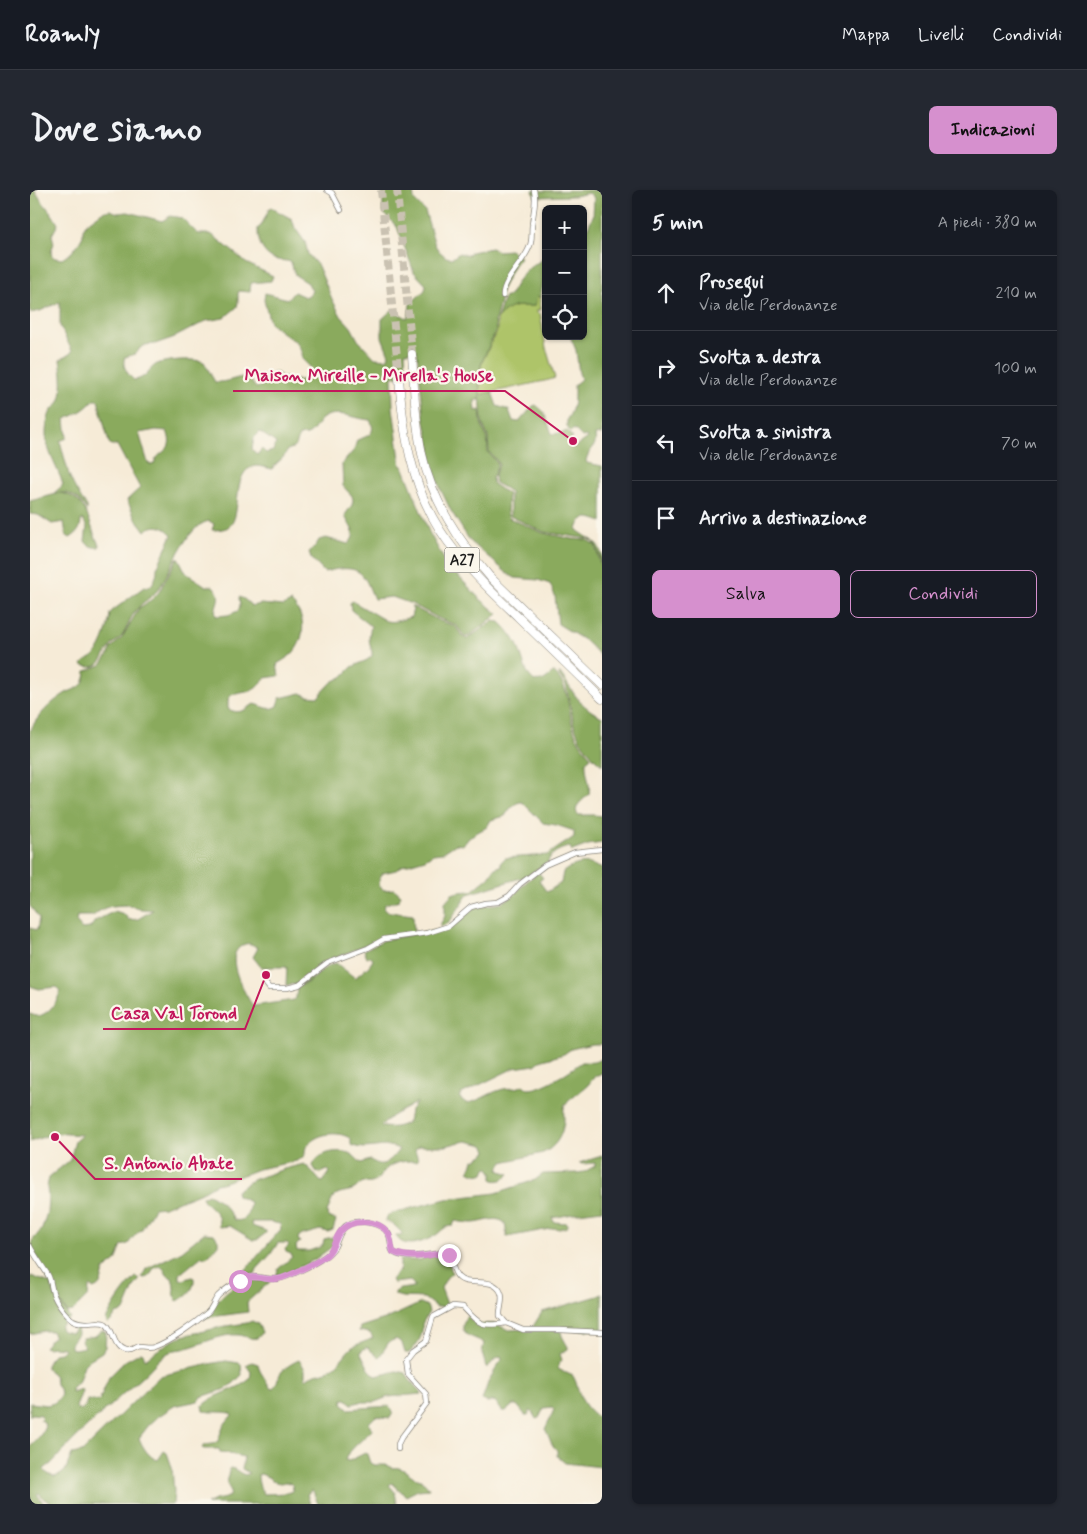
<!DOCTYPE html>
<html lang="it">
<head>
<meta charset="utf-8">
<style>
  :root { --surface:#171b24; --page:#242831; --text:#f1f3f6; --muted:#9ea1a6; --line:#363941; --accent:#d690ce }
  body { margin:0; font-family:Mynerve,sans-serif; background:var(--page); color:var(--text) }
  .controls { position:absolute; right:15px; top:15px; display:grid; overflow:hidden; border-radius:8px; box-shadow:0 1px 4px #0004 }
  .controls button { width:45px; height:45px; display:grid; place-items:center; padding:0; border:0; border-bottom:1px solid var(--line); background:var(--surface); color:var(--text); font:25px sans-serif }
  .stop { position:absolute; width:15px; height:15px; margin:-11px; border:4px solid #d690ce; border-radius:50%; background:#fff }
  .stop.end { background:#d690ce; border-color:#fff; box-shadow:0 1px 5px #0008 }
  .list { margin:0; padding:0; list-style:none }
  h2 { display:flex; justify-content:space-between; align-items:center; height:65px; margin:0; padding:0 20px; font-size:21px }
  h2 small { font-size:16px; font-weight:400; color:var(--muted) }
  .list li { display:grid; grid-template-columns:32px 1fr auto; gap:15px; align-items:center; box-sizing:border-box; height:75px; padding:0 20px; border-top:1px solid var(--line) }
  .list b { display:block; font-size:19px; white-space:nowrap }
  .list p { margin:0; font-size:16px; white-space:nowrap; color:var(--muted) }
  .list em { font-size:16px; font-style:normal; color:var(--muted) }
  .actions { display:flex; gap:10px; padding:15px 20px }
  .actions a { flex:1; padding:11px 0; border:1px solid var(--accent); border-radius:8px; text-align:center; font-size:18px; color:var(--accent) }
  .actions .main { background:var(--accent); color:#111 }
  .icon { flex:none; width:28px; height:28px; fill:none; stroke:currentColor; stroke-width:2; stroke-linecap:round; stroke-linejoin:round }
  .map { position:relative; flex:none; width:572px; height:1314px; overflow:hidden; border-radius:8px }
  header { display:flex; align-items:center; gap:30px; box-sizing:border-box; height:70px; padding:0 25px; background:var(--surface); border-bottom:1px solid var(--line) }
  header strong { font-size:24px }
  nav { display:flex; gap:28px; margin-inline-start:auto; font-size:18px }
  .intro { display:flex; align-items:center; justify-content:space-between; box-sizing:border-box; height:120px; padding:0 30px }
  h1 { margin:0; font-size:35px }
  .button { padding:12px 22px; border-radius:8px; background:var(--accent); color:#111; font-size:18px; font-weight:700 }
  main { display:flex; gap:30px; padding:0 30px }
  aside { flex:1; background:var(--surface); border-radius:8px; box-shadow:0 1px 4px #0004 }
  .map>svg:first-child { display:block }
  .green { fill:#aec469; stroke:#657042 }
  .forest { fill:#8aaa5d; stroke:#53633c; fill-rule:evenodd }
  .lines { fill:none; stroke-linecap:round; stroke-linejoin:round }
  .highway-tunnel { stroke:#cac2b2; stroke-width:8; stroke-dasharray:8 4; stroke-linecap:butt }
  .street-casing { stroke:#89847a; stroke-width:6 }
  .highway-casing { stroke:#89847a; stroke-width:9 }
  .street { stroke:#fff; stroke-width:4.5 }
  .highway { stroke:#fff; stroke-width:8 }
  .route { stroke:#d690ce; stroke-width:6 }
  .labels { text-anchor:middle; stroke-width:4.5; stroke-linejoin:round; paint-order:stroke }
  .shield { fill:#fbf7ec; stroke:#5f5e5a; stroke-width:1 }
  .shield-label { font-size:15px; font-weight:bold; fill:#1c1c1c }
  .leader { fill:none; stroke:#c2185b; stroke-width:2 }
  .callout-dot { fill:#c2185b; stroke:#fbf7ec; stroke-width:2 }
  .callout-label { font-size:18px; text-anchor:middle; font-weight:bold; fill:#c2185b; stroke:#fbf7ec; stroke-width:4.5; stroke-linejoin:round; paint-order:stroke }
</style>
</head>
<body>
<header>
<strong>Roamly</strong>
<nav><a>Mappa</a><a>Livelli</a><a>Condividi</a></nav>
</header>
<div class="intro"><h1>Dove siamo</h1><a class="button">Indicazioni</a></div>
<main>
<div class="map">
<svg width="572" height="1314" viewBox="0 0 572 1314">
  <rect width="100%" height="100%" fill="#fbf7ec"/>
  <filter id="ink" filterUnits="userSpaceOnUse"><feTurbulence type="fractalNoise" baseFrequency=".02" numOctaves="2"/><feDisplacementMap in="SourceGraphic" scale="10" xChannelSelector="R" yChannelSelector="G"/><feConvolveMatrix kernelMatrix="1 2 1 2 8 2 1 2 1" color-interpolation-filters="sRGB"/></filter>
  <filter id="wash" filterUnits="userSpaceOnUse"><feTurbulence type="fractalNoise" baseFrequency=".0096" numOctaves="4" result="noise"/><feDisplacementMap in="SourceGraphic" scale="20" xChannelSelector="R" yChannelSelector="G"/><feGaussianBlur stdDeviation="1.12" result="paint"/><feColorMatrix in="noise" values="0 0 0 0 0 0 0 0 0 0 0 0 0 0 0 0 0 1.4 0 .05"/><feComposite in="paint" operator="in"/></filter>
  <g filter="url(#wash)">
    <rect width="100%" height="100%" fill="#f6ebd7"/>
    <path class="green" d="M 510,106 L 510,120 L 507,120 L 507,123 L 510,124 L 511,128 L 516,158 L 525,188 L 519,190 L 450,205 L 450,184 L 452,172 L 467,141 L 467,129 C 482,113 485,117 503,116 L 507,107 Z"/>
    <g class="forest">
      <path d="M 0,0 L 5,0 C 11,13 22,21 28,34 L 22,45 L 24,53 L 21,62 L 22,66 L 25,68 L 32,69 L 41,63 L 49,53 L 53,46 L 53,39 L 57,33 L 72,22 L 80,20 L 88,23 L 98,22 L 132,31 L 140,26 L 152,28 L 167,43 L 170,44 L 181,44 L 206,64 L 216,73 L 243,86 L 241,91 L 221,93 L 220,102 L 209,101 L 208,103 L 208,112 L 207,117 L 194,128 L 176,131 L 145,147 L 125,154 L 115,155 L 110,158 L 106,164 L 95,167 C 91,175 98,185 104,190 C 116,189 118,179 127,174 C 136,170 165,168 174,172 L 185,192 C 196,193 207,187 218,186 L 225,197 L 227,198 L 233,195 L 235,188 L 242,185 L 245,181 C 254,190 269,193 281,187 L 282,179 L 272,169 L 272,163 L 267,152 L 258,147 L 240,133 L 234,110 L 235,103 L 258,109 L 264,102 L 275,107 L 279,105 L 282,101 L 278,93 L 265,85 L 261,72 C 255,70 249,71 244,69 C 232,64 227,50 228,38 L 231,36 L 240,17 L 262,29 L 265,38 L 275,52 L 278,64 L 288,76 L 302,109 L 311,126 L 321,137 L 328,150 L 345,168 L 357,169 L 359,165 L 352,147 L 352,129 L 362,120 L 377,128 L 379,125 L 380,114 L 395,100 L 396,95 L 384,82 L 367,37 L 356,26 L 353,21 L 353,0 L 383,0 L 384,10 L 395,21 L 405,55 L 409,61 L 416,67 L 420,68 L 424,67 L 429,63 L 438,65 L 441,62 L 461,58 L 468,61 L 480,60 L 490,67 L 484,75 L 471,101 L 471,108 L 465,131 L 466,140 L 452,172 L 449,184 L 450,210 L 445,210 L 446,221 L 450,220 L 451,233 L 457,248 L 458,262 L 467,273 L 467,277 L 462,288 L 463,294 L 478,304 L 477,322 L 479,328 L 513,343 L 542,349 L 557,350 L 565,355 L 572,382 L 572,469 L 567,462 L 554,450 L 528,434 L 525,406 L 520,394 L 508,390 L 485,388 L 478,384 L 440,351 L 421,321 L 411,300 L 402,274 L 401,259 L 394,228 L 387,161 L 375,162 L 376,185 L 362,187 L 363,218 L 371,276 L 373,276 L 399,342 L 416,373 L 449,408 L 468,424 L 439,446 L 435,447 L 426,435 L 410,429 L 382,414 L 362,407 L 344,409 C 336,391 334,376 310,379 C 305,379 300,381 294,382 L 281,368 L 279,362 L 285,357 L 289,350 L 296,348 L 318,354 C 330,343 318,336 315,325 L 322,315 L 323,310 L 322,306 L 313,296 L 312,274 L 324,260 L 327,250 C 338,246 347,244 340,230 C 326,229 306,219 293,228 C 287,232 284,243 277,245 C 274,246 272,245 269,246 C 266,256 267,257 257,260 C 255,269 247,271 242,279 C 237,278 232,276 226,276 C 199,280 214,328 198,337 C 195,339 188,340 183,340 L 182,340 L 184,334 L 179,331 C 155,336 141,383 127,401 C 121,408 112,412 107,419 C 100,427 98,437 92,446 C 89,450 84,452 81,456 C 72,468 70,482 52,475 C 55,469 61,470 65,465 C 73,455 79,436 80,423 L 82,421 L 114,397 L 119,397 C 125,392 127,385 127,378 L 142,345 C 135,336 124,333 115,341 L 106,329 L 97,310 L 110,298 L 87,255 L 81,255 L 79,253 L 68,210 L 64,210 C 56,219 46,225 35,229 L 37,248 L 30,251 L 39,285 L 44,296 L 52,310 L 57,316 L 57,320 C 48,307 41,301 24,303 L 31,297 L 33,294 C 28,279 15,258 16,243 C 16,237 18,226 21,221 C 23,218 25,217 27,215 C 35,205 32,182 30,170 L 41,163 L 42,161 L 30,136 L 30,112 L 10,121 L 0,123 ZM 126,240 L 137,241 C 146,263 128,259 124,274 L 121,275 L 118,273 L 109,243 ZM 230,242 L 246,253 L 243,261 L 236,263 L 232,259 L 227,265 L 222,259 L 224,248 Z"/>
      <path d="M 503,0 L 513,1 L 572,0 L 572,244 L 565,245 C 568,258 558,259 556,271 L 557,273 L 572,276 L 572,332 C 559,327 551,324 547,340 C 564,353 572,350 572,376 L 566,355 L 560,349 L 514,342 L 480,326 L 480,303 L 476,299 L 465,293 L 464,286 L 469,275 L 467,271 L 459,262 L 458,247 L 452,232 L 450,205 L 462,202 L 467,216 L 479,220 L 483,231 L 489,232 L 503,216 L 506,215 L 514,222 L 522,244 L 532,243 L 537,241 L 543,248 L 540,250 L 543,255 L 542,256 L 544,258 L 558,248 L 556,246 L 552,247 L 544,239 L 540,242 L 537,236 L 537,229 C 545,219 544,207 544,195 L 551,189 L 549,183 L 546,160 L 540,146 L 553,146 L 553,48 L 563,26 L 564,8 L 559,3 L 544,6 L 508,7 L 505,7 Z"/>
      <path d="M 516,67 L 516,81 L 510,107 L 507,107 L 504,116 C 485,117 482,113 467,129 L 474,108 L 479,106 L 489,89 L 499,78 Z"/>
      <path d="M 30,303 C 60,307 58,337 70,356 L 69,357 C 63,358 58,356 55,351 L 57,337 L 53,330 L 51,330 C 51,339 47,344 40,348 L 36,345 L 34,332 L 22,334 L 8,325 L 0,324 L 0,311 Z"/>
      <path d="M 148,367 L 156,383 L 176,396 L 183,396 C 195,408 183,414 186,426 L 198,425 L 208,421 L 210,416 L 209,407 L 214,409 L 222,416 L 231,414 L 253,416 L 261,412 C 277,426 276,450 261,465 C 257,468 252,471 247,474 L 249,486 L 235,488 L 229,496 L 221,501 L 201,505 L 198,510 L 198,519 C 209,525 215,520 224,514 C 232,515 239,522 248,516 L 250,508 L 271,503 L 278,506 L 288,507 L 302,492 L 312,487 L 322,477 L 337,470 L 342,466 L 342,462 C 339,451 338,449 341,436 L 321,420 L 320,413 L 322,411 L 356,431 C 365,433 373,429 381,427 L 383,419 L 381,416 L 410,431 L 425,436 L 433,447 L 437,449 L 463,431 L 470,432 C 476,438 483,446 487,454 C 494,468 498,510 523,482 C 540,496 537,517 543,537 C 546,549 553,557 561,567 L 556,571 C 555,583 561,593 559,604 C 553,610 542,617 548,625 L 564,625 L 572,626 L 572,653 L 558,655 L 542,661 L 540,657 C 532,658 520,663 518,672 L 497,686 L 438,704 L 419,733 L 410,737 L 410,735 L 415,726 L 415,712 L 422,704 L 428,702 L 442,701 L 459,687 L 465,678 L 471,676 L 471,672 L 475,668 L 517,665 L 544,647 L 544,641 L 526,635 L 513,633 L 492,612 C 484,612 479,620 475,626 L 461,630 L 457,637 L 444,644 L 438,649 L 435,653 L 432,655 L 426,654 L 412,663 L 403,664 L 395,669 L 372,676 L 366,680 L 353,683 L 350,687 L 349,696 L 354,700 L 364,699 L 371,705 L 369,710 L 355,714 L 354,720 L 359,722 L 383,725 L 384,743 L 353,748 L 333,756 L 315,764 L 299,770 L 293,774 L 291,779 L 279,791 L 270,794 L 256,795 L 257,777 L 231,777 L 223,767 L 228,758 C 222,754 217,751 210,757 C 194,768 215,804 223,816 L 264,810 L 266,808 L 267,798 L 264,796 C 288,794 285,779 306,773 L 325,788 L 339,776 L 343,770 L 341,766 L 337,768 L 334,760 L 354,750 L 418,738 L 425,734 L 443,718 L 457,715 L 468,714 L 482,707 L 495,693 L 508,682 L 513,688 L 509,691 L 517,702 L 531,693 L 533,682 C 541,676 550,672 560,674 C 565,675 567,678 572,678 L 572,854 L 562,854 L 541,859 L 534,864 L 510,871 L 505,875 L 484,878 L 431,904 L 429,907 L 436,913 C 448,912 459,903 470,900 C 478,897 486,900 493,895 L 498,899 C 514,899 539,881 552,872 C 562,872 563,874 572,868 L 572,883 L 565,886 L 558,895 L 535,914 C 533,920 534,925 534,930 C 533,945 526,957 513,963 L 473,972 L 469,978 L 470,981 L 478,983 L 479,984 C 475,989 468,993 462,989 L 462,982 L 458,977 L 456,978 L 454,983 C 448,986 444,984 439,981 L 443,971 L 456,963 L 457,960 L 454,955 L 437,951 L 426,953 L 416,956 L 388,956 L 385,960 L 388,969 L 387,971 C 378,971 370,971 362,975 C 349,981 349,998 333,992 C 330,994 328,996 326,998 C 315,1005 305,998 300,1015 C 298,1020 296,1022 298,1027 L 306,1030 L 303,1040 L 298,1042 L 290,1040 L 269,1046 L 268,1049 L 270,1052 L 266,1056 L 267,1061 L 279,1061 L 290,1057 L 293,1055 L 294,1049 L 303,1047 L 303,1056 L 284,1070 L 246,1088 L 248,1079 L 262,1067 L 261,1064 L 256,1062 L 255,1059 L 259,1055 L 257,1053 L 248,1053 L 240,1065 L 227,1079 L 225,1084 L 212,1084 L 251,1039 L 250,1034 L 240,1032 L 221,1032 L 222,1036 L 236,1041 L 236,1043 L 227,1050 L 223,1050 L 200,1036 L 189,1037 C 188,1035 189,1032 189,1029 C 187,1020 175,1015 172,1007 L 178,1004 C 190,1009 198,1019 204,1030 C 216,1033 219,1022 220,1012 L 207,1006 L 206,1001 L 222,990 L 254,979 L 274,974 L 281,980 L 290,991 L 293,992 L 300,982 L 298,980 L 290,983 L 286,981 L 283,976 C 287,963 306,959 319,963 C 324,965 328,970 331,973 L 340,970 C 343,971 345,973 348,974 C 357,976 365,965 369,959 C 354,951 336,963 321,955 L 321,949 C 309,940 286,943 277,956 C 274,959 276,963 274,967 L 267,971 L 228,979 L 195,992 L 186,994 L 174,1001 L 134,1017 L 124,1018 L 112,1039 L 105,1045 L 98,1054 L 92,1056 L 86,1071 L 74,1080 C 72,1088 72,1097 63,1099 L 61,1096 L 59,1098 L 58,1106 L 43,1121 L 37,1122 L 28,1109 L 1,1056 L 2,1051 L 12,1039 L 17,1022 L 18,1007 L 17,997 L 19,987 L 40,970 L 45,951 L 52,945 L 24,943 L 0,952 L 0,824 C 3,825 5,826 8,826 C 18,825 29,810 30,801 L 26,797 L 9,799 L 0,796 L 0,738 L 7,740 L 9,728 L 0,716 L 0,541 C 7,526 21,512 36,503 C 41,500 49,499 53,493 C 55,489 56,485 56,481 L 71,475 L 79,464 L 81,458 L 92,448 L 109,418 L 121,410 L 129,402 ZM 98,715 L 111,719 L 123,720 L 108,729 L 99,730 L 94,724 L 85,721 L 65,731 L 60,738 L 52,739 L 46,732 L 47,726 L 63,726 C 76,715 81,716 98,715 ZM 387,912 L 380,921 L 378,932 C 371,937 358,939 351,936 L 362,926 Z"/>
      <path d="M 530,483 C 545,504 548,515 572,527 L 572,575 L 564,568 L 550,550 L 544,535 L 536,495 L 529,485 Z"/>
      <path d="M 572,966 L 572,1020 L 548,1023 L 522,1028 L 524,1032 L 537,1033 L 537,1037 L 529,1039 L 525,1038 L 477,1047 L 475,1033 C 466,1025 453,1033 442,1033 C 437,1033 431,1032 425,1031 L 423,1036 C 414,1036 412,1041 406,1045 C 395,1052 372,1061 366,1045 L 371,1045 L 372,1043 L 363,1034 L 355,1031 L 358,1025 L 363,1023 L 416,1009 L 466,1003 L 505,990 L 513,984 L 547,983 L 554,982 L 565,976 L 565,973 L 552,974 L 549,973 Z"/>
      <path d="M 174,1043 L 184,1044 L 188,1050 L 188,1055 L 177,1067 L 172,1066 L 150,1084 L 150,1089 L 153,1090 L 162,1087 L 164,1088 C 165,1100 157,1105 148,1111 L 146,1110 C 143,1102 145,1095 142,1088 L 137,1085 L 134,1079 L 130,1076 L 123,1079 C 121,1084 120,1087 114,1088 L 112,1087 L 116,1079 L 152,1061 Z"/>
      <polygon points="413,1062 417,1064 422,1083 417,1087 411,1098 417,1114 415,1117 406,1117 394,1108 372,1107 365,1105 365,1102 370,1099 384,1097 384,1095 380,1091 363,1093 361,1090 370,1079 370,1070 389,1070"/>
      <path d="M 1,1086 L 20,1093 L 22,1101 L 40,1128 L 31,1135 L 30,1138 L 32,1141 L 41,1143 L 44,1141 L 44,1138 L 47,1137 L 48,1144 C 45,1149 40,1152 41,1158 L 44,1159 L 55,1157 L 51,1151 L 53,1148 L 65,1146 L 71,1141 L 74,1141 L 76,1143 L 75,1157 L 72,1162 L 59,1170 L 54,1175 L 48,1193 L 43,1196 L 41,1199 L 42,1202 L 51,1199 L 52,1201 L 46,1217 L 47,1219 L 51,1220 L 55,1217 L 57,1210 L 69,1211 L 79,1187 L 95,1171 L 111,1162 L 113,1163 L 115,1169 L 138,1153 L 152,1146 L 196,1136 L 217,1133 L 222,1131 L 228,1134 L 232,1142 C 227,1154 218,1146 209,1145 C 191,1143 171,1155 153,1159 C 149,1160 146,1159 142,1161 C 130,1166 123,1177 113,1186 C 82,1214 49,1242 21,1274 L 14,1279 L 15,1282 L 24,1287 L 30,1285 L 35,1281 L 42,1264 L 52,1262 L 130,1186 L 184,1173 L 196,1171 L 209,1173 L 211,1174 L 212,1185 L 204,1193 L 193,1200 L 171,1207 L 168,1211 L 144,1216 L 129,1226 L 119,1235 L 109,1248 C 112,1256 119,1268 128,1270 L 134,1261 L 137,1263 L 142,1277 L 144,1302 L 143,1314 L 23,1314 L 14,1309 L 9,1303 L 7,1304 L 14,1314 L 0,1314 L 0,1258 C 5,1249 13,1246 15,1235 L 13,1231 L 10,1230 L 12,1227 L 11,1225 L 2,1224 L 0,1226 L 0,1213 L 17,1215 L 24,1213 L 30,1207 L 31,1203 L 26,1194 L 25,1187 L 23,1184 L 16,1178 L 16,1175 L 23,1164 L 30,1163 L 34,1160 L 33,1158 L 23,1157 L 17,1158 L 14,1157 L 24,1146 L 22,1141 L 14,1141 L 0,1144 Z"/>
      <path d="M 106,1087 L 110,1089 L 104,1097 L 94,1121 L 86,1124 L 83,1129 L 78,1134 L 76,1130 C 83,1115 94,1099 106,1087 Z"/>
      <path d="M 223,1089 L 240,1092 L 217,1112 L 218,1122 L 173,1128 C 186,1112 201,1092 223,1089 Z"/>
      <polygon points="572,1104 572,1141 502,1138 512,1122 568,1106"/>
      <path d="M 391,1113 L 397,1116 L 399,1122 L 392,1134 C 394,1145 387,1156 379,1163 L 375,1163 L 372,1153 L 366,1149 L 359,1152 L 350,1166 L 348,1167 L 337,1157 L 331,1161 L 331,1163 L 339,1179 L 346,1186 L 367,1181 L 376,1183 L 379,1189 L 392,1204 L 358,1207 L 345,1212 L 330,1212 L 322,1214 L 316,1209 L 313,1209 L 312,1214 L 318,1219 L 359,1216 L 362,1219 L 363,1223 L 360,1228 L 346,1226 L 339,1233 L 342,1240 C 335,1248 318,1260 315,1270 L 319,1271 L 335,1263 L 337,1264 L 340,1273 L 345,1275 L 356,1275 L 362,1278 C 371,1276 376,1282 384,1287 C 391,1291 396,1291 399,1299 L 388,1300 L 376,1306 L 362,1293 L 359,1295 L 365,1302 L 367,1314 L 288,1314 L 283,1301 L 282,1300 L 277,1304 L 280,1314 L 177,1314 C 185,1308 193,1310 200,1306 L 201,1301 C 194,1291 197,1289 200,1278 C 206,1278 209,1284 216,1285 L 219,1283 L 212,1279 L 214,1267 L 199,1264 L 198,1263 L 190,1262 L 189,1259 L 174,1259 L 172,1258 L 174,1255 L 183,1254 L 188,1251 L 193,1236 L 202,1225 L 201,1223 C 192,1221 182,1223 174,1221 L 173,1215 C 186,1203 206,1201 220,1189 L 221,1182 L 216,1175 L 222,1172 L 228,1174 L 230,1181 L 241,1199 C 248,1195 246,1192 249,1186 C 252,1179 262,1173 269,1170 L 275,1179 L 275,1186 L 276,1189 C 284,1182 294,1184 302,1178 C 309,1174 315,1164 321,1158 C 328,1153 336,1152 343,1148 L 340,1143 L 329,1141 L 330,1137 L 361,1127 ZM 231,1284 L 240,1288 L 242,1291 L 250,1293 L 256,1292 L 260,1293 L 263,1296 L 262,1301 L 257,1303 L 234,1304 C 230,1300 228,1292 228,1285 Z"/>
      <path d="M 437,1125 L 444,1133 L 465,1134 L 479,1140 L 494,1139 L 531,1141 L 532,1146 L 538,1157 L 538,1159 L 530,1164 L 532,1170 L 529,1174 L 528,1179 L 543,1186 C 547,1192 547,1199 550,1205 C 553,1214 563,1226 572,1229 L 572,1277 L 535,1273 L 527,1266 L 527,1260 C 521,1256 519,1245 515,1239 L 524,1220 L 522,1217 L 514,1218 L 509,1228 L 506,1229 L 502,1222 L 500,1221 L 498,1225 L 495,1225 L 487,1215 L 483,1215 L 476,1221 L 472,1221 L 465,1211 L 457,1212 L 452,1210 L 459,1190 L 472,1169 L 471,1167 C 465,1168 462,1173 458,1177 L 456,1177 L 452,1163 L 454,1153 C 442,1145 425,1147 437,1125 Z"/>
    </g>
  </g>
  <g filter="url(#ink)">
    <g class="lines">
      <g class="highway-tunnel">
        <polyline points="351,0 369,188"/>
        <polyline points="367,0 382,164"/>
      </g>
      <g class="street-casing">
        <g id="street">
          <polyline points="297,0 302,3 311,20"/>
          <path d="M 473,106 C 472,91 493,73 499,58 C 503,51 501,43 502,35 C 503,22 507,13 504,0"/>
          <polyline points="236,794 239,798 257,798 269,795 298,773 338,758 354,749 397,743 419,736 441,717 456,713 468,712 479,706 490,694 515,675 545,662 572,659"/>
          <path d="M 0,1056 C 5,1066 12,1075 18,1085 C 21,1090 21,1097 23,1103 C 26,1112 35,1125 43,1130 C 56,1137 68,1129 76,1134 C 84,1140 83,1158 95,1161 C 101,1163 104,1158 109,1157 C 114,1157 119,1159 124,1157 C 141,1151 164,1134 178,1122 C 182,1118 184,1111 188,1106 C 194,1100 205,1093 213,1089 C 224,1084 235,1090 247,1089 C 257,1088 282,1075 291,1069 C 296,1066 302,1061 305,1056 C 309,1046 312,1033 326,1032 C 337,1031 354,1034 359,1045 C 361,1049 360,1055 362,1060 C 364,1064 371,1066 375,1066 C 387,1069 410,1060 419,1065 C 422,1072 423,1082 428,1087 C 438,1098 464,1085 471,1103 C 474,1110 469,1119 470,1126 L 476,1133 L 493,1140 L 530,1140 L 572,1142"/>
          <path d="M 368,1259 L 368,1254 L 371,1248 L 397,1213 L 396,1204 L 378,1184 L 376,1169 L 383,1160 L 396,1151 L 403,1127 L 423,1116 L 433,1117 C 450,1135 451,1137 476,1133"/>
        </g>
      </g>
      <g class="highway-casing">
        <g id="highway">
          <path d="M 382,164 C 384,197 385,231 392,264 C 402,311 429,351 460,387 L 572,495"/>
          <path d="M 369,188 C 373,240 381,295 410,340 C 431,373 460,400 488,427 C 516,454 544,481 572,509"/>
        </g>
      </g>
      <use href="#street" class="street"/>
      <use href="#highway" class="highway"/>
    </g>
  </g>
  <g class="lines" filter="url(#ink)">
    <path class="route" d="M 210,1091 C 224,1082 238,1093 252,1088 C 263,1084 288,1072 297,1065 C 305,1057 304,1050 310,1042 C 321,1028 348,1029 358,1043 C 362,1048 361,1056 363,1062 C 373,1067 384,1067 395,1066 C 404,1065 411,1061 419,1065"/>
  </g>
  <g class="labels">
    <rect class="shield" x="414.5" y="357.5" width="35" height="25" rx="4"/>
    <g class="shield-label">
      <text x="432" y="375">A27</text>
    </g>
  </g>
  <path class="leader" d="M543 251L475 201H203M236 785L215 839H73M25 947L65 989H212"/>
  <g class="callout-dot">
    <circle cx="543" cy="251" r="5"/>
    <circle cx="236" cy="785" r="5"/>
    <circle cx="25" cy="947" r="5"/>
  </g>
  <g class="callout-label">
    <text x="339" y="191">Maison Mireille - Mirella's House</text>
    <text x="144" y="829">Casa Val Torond</text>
    <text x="139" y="979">S. Antonio Abate</text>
  </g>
</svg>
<div class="controls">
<button>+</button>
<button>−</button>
<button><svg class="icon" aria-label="locate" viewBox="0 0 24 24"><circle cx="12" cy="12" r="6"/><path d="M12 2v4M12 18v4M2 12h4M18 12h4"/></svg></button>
</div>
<div class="stop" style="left:210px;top:1091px"></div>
<div class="stop end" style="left:419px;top:1065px"></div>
</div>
<aside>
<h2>5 min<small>A piedi · 380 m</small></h2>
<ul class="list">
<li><svg class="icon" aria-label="ahead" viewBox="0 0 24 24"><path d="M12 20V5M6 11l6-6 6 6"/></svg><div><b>Prosegui</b><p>Via delle Perdonanze</p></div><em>210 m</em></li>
<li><svg class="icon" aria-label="right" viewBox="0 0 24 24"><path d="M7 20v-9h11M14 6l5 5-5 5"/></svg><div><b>Svolta a destra</b><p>Via delle Perdonanze</p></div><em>100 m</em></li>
<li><svg class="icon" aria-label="left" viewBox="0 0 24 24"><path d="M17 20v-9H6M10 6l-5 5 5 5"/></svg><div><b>Svolta a sinistra</b><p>Via delle Perdonanze</p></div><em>70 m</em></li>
<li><svg class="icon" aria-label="arrive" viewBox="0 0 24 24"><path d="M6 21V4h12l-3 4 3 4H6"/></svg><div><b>Arrivo a destinazione</b></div></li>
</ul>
<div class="actions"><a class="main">Salva</a><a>Condividi</a></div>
</aside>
</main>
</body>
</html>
